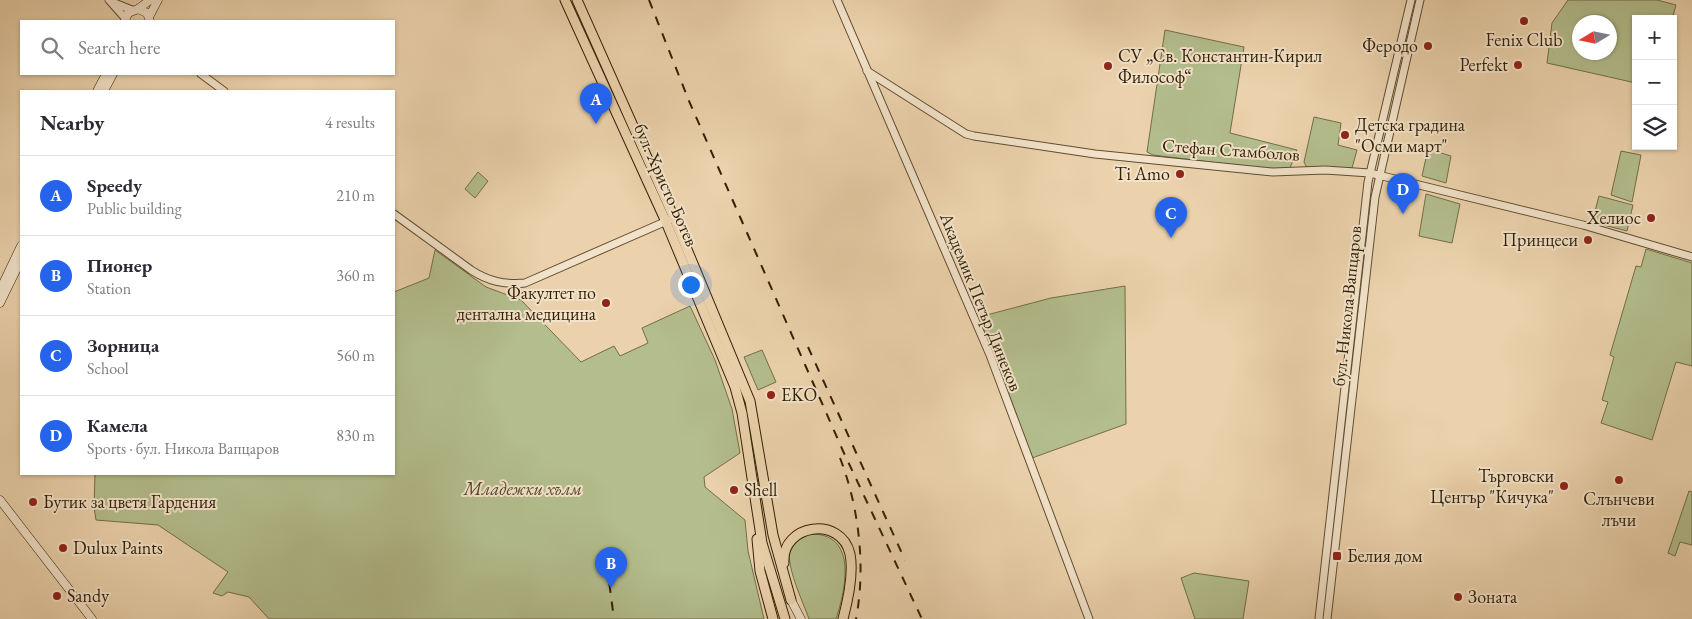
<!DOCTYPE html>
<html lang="en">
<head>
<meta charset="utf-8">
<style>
  :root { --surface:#fff; --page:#f7f7f7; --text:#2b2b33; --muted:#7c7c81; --line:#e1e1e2; --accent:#2563eb }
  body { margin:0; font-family:"EB Garamond",serif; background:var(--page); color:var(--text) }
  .controls { position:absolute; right:15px; top:15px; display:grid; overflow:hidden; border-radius:0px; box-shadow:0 1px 4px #0004 }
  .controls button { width:45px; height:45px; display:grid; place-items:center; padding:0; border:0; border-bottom:1px solid var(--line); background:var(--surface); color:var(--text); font:25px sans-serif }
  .compass { position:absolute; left:1572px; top:15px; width:45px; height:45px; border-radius:50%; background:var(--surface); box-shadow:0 1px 4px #0004; rotate:260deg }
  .you { position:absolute; left:690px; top:284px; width:18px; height:18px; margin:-12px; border:4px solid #fff; border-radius:50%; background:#1a73e8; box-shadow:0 0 0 8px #1a73e833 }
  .badge { display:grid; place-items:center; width:32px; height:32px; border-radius:50%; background:var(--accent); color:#fff; font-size:16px; font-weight:700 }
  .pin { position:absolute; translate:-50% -41px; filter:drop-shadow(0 1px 2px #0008) }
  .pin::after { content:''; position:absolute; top:26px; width:18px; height:15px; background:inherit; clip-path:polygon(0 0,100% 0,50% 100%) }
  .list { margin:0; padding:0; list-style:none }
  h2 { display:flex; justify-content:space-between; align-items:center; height:65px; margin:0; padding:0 20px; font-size:21px }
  h2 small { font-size:16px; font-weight:400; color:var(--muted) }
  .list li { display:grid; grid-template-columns:32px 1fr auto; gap:15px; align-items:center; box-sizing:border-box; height:80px; padding:0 20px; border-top:1px solid var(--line) }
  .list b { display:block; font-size:19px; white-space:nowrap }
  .list p { margin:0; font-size:16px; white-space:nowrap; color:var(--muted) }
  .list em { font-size:16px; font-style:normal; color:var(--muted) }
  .icon { flex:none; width:28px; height:28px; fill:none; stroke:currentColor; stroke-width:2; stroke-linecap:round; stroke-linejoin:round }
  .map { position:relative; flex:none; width:1692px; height:619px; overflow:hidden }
  .search { position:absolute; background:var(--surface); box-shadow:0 1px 4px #0004; left:20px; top:20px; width:375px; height:55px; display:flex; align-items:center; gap:12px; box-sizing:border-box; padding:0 18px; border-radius:0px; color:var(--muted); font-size:19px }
  .panel { position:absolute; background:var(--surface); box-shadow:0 1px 4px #0004; left:20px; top:90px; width:375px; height:385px; border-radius:0px }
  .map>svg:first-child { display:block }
  .green { fill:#b3bd8d; stroke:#726e49; fill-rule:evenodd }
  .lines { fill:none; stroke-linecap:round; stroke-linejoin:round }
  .tertiary-casing { stroke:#604c2f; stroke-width:9 }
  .secondary-casing { stroke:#321f05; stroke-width:9 }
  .primary-casing { stroke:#321f05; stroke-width:11 }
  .tertiary { stroke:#f2e2c9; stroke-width:7 }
  .secondary { stroke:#f2e2c9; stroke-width:8 }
  .primary { stroke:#ebd2ac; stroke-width:9 }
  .rail { stroke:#321f05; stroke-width:2; stroke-dasharray:9 9; stroke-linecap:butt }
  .poi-dot { fill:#8f2418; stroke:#f2e2c9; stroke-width:2 }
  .labels { text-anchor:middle; stroke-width:4; stroke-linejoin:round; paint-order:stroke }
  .poi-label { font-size:18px; fill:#321f05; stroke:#f2e2c9; text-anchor:start }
  .street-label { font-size:18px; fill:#321f05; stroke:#f2e2c9 }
  .park-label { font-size:18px; font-style:italic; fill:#524627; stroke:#f2e2c9 }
</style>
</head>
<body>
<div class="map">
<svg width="1692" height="619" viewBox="0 0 1692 619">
  <rect width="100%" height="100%" fill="#ebd2ac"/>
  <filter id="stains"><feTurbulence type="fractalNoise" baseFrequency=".004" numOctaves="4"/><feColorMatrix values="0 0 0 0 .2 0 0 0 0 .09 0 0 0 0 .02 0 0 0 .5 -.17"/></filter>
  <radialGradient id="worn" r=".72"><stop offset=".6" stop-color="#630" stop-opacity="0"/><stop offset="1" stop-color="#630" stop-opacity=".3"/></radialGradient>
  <g class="green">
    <path d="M 1568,0 L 1657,0 L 1676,5 L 1672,19 L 1636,19 L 1636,83 L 1547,63 L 1552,23 ZM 1580,22 L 1610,22 L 1610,52 L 1580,52 Z"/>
    <polygon points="1165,30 1244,47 1230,133 1297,150 1290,168 1267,169 1153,155 1147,152"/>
    <polygon points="1314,117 1341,123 1338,145 1357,150 1352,168 1307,168 1304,162"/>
    <polygon points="1428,149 1451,156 1446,183 1422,176"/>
    <polygon points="1621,151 1641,155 1632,202 1611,195"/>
    <polygon points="478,172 488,181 475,198 465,189"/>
    <polygon points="1426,194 1460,204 1452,243 1419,236"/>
    <polygon points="1599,196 1633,205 1627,231 1592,222"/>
    <polygon points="1646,249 1692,263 1692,366 1676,362 1652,440 1601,423 1608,402 1602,400 1614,357 1610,355 1636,266 1641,267"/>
    <polygon points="435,250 486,287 521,300 581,362 614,346 620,356 648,343 642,328 690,306 715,360 732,409 740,453 704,477 705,487 745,520 748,551 764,619 269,619 249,597 228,592 222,596 213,593 228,572 158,525 96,520 94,507 95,474 394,474 394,292 429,278"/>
    <polygon points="1125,286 1126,424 1032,458 979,317 1051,298"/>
    <polygon points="762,350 776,382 758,390 744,357"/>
    <polygon points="1689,491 1692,492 1692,545 1680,542 1675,556 1668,553"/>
    <path d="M 810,534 C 858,533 846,588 836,619 L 809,619 C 804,604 783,561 791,547 C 795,540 803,537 810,534 Z"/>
    <polygon points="1194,573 1249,581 1243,619 1195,619 1181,578"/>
  </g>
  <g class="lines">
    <g class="tertiary-casing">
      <g id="tertiary">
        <polyline points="109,0 125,18"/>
        <polyline points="837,0 990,355 1089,619"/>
        <polyline points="112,2 132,10"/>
        <polyline points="867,71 966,134 974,136 1095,154 1273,172 1325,170 1370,173 1583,225 1692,257"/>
        <polyline points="201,74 224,91"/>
        <path d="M 394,214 L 471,270 C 488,281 504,285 525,283 L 669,220"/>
        <polyline points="1319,619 1368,182 1411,0"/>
        <polyline points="1327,619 1375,197 1420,0"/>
      </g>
    </g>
    <g class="secondary-casing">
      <g id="secondary">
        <polyline points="138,9 150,0"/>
        <polyline points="149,17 158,0"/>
        <polyline points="125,21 128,13 138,9 147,13 150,21"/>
        <polyline points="97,91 106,74"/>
        <polyline points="104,91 113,74"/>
        <polyline points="0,290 21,246"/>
        <polyline points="0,303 21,260"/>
        <polyline points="0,500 92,619"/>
        <polyline points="791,600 801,619"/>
      </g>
    </g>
    <g class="primary-casing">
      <g id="primary">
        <polyline points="565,0 666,222 735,387 742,413 762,543 785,619"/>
        <polyline points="577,0 674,218 750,401 773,535 791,600"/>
        <polyline points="757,539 760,571 773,619"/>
        <path d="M 784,563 C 781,524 841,515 850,554 C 854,574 848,600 843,619"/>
      </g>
    </g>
    <use href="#tertiary" class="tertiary"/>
    <use href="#secondary" class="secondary"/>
    <use href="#primary" class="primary"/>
    <g class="rail">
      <polyline points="649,0 689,101 843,451 922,619"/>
      <polyline points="808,347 905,560"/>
      <path d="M 840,458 C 859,507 866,567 856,619"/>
      <polyline points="607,566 614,619"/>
    </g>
  </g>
  <g class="poi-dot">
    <circle cx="1524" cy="21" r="5"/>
    <circle cx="1428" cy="46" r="5"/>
    <circle cx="1518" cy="65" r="5"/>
    <circle cx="1108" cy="66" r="5"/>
    <circle cx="1345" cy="135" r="5"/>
    <circle cx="1180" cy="174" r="5"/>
    <circle cx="1651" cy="218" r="5"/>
    <circle cx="1588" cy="240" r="5"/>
    <circle cx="606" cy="303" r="5"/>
    <circle cx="771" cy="395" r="5"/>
    <circle cx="1619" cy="480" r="5"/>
    <circle cx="1564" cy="486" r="5"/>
    <circle cx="734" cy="490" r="5"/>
    <circle cx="33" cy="502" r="5"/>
    <circle cx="63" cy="548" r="5"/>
    <rect x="1332" y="551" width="10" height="10" rx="2.5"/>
    <circle cx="57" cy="596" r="5"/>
    <circle cx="1458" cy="597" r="5"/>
  </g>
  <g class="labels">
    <g class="poi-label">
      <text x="1524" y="46" text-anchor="middle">Fenix Club</text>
      <text x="1418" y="52" text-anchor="end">Феродо</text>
      <text x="1118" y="62">СУ „Св. Константин-Кирил<tspan x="1118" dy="21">Философ“</tspan></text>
      <text x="1508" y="71" text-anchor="end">Perfekt</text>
      <text x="1355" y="131">Детска градина<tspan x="1355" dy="21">"Осми март"</tspan></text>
      <text x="1170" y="180" text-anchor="end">Ti Amo</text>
      <text x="1641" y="224" text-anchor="end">Хелиос</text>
      <text x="1578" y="246" text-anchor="end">Принцеси</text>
      <text x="596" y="299" text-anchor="end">Факултет по<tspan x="596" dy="21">дентална медицина</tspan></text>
      <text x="781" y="401">EKO</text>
      <text x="1554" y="482" text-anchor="end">Търговски<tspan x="1554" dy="21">Център "Кичука"</tspan></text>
      <text x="744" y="496">Shell</text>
      <text x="1619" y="505" text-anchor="middle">Слънчеви<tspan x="1619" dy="21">лъчи</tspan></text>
      <text x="43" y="508">Бутик за цветя Гардения</text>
      <text x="73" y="554">Dulux Paints</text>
      <text x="1347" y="562">Белия дом</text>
      <text x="67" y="602">Sandy</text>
      <text x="1468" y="603">Зоната</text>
    </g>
    <g class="street-label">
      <text transform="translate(1231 150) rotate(4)" y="6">Стефан Стамболов</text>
      <text transform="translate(666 185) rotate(66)" y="6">бул. Христо Ботев</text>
      <text transform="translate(981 302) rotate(68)" y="6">Академик Петър Динеков</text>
      <text transform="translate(1347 306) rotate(-84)" y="6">бул. Никола Вапцаров</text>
    </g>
    <g class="park-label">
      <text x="523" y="495">Младежки хълм</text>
    </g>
  </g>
  <rect width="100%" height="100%" filter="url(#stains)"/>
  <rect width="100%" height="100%" fill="url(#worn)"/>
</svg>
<div class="controls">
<button>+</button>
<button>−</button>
<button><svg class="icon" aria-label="layers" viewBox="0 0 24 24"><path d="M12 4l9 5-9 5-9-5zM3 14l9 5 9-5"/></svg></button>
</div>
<svg class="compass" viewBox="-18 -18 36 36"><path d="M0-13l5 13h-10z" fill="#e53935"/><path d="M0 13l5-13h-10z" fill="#7c7c81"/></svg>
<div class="you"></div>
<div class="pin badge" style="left:596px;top:124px">A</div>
<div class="pin badge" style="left:611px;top:588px">B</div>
<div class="pin badge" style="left:1171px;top:238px">C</div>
<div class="pin badge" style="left:1403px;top:214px">D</div>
<div class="search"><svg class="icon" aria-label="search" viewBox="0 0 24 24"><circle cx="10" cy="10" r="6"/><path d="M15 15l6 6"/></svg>Search here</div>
<section class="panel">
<h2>Nearby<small>4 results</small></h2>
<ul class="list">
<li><span class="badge">A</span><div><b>Speedy</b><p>Public building</p></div><em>210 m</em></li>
<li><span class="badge">B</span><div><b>Пионер</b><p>Station</p></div><em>360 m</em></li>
<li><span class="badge">C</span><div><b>Зорница</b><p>School</p></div><em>560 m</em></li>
<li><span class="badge">D</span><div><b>Камела</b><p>Sports · бул. Никола Вапцаров</p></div><em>830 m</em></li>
</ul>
</section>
</div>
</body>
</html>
